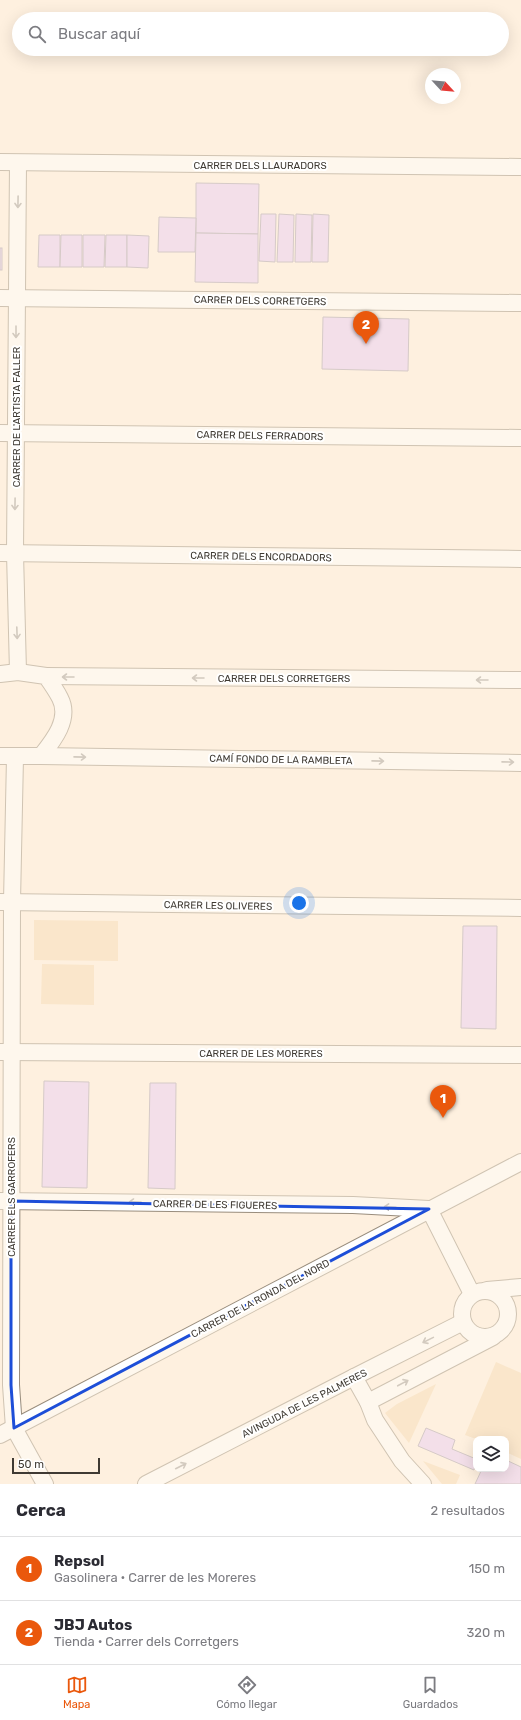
<!DOCTYPE html>
<html lang="es">
<head>
<meta charset="utf-8">
<style>
  :root { --surface:#fff; --page:#f2f2f3; --text:#2b2b33; --muted:#7c7c81; --line:#e1e1e2; --accent:#ea580c }
  body { margin:0; font-family:Rubik,sans-serif; background:var(--page); color:var(--text) }
  .controls { position:absolute; right:12px; bottom:12px; display:grid; overflow:hidden; border-radius:8px; box-shadow:0 4px 16px #0002 }
  .controls button { width:36px; height:36px; display:grid; place-items:center; padding:0; border:0; border-bottom:1px solid var(--line); background:var(--surface); color:var(--text); font:20px sans-serif }
  .compass { position:absolute; left:425px; top:68px; width:36px; height:36px; border-radius:50%; background:var(--surface); box-shadow:0 4px 16px #0002; rotate:116deg }
  .scale { position:absolute; left:12px; bottom:10px; width:88px; box-sizing:border-box; padding-left:4px; border:2px solid #3f3a33; border-top:0; font-size:11px; line-height:14px; white-space:nowrap; color:#3f3a33; -webkit-text-stroke:3px #fff; paint-order:stroke }
  .you { position:absolute; left:299px; top:903px; width:14px; height:14px; margin:-10px; border:3px solid #fff; border-radius:50%; background:#1a73e8; box-shadow:0 0 0 6px #1a73e833 }
  .badge { display:grid; place-items:center; width:26px; height:26px; border-radius:50%; background:var(--accent); color:#fff; font-size:13px; font-weight:700 }
  .pin { position:absolute; translate:-50% -33px; filter:drop-shadow(0 1px 2px #0008) }
  .pin::after { content:''; position:absolute; top:21px; width:14px; height:12px; background:inherit; clip-path:polygon(0 0,100% 0,50% 100%) }
  .list { margin:0; padding:0; list-style:none }
  h2 { display:flex; justify-content:space-between; align-items:center; height:52px; margin:0; padding:0 16px; font-size:17px }
  h2 small { font-size:13px; font-weight:400; color:var(--muted) }
  .list li { display:grid; grid-template-columns:26px 1fr auto; gap:12px; align-items:center; box-sizing:border-box; height:64px; padding:0 16px; border-top:1px solid var(--line) }
  .list b { display:block; font-size:15px; white-space:nowrap }
  .list p { margin:0; font-size:13px; white-space:nowrap; color:var(--muted) }
  .list em { font-size:13px; font-style:normal; color:var(--muted) }
  .icon { flex:none; width:22px; height:22px; fill:none; stroke:currentColor; stroke-width:2; stroke-linecap:round; stroke-linejoin:round }
  .map { position:relative; flex:none; width:521px; height:1484px; overflow:hidden }
  .search { position:absolute; background:var(--surface); box-shadow:0 4px 16px #0002; left:12px; right:12px; top:12px; height:44px; display:flex; align-items:center; gap:10px; box-sizing:border-box; padding:0 14px; border-radius:22px; color:var(--muted); font-size:15px }
  .sheet { height:180px; background:var(--surface) }
  nav { display:flex; justify-content:space-around; align-items:center; box-sizing:border-box; height:56px; border-top:1px solid var(--line); background:var(--surface); font-size:11px; color:var(--muted) }
  nav a { display:grid; justify-items:center; gap:2px }
  nav .on { color:var(--accent) }
  .map>svg:first-child { display:block }
  .green { fill:#f6d9b4 }
  .building { fill:#e7cbf6; stroke:#a69bac }
  .lines { fill:none; stroke-linecap:round; stroke-linejoin:round }
  .minor-casing { stroke:#998d7d; stroke-width:18 }
  .minor { stroke:#fff; stroke-width:16 }
  .oneway { stroke:#9f9c99 }
  .marked { fill:none; stroke:#1d4ed8; stroke-width:3; stroke-linejoin:round }
  .labels { text-anchor:middle; stroke-width:4; stroke-linejoin:round; paint-order:stroke }
  .street-label { font-size:10px; fill:#3f3a33; stroke:#fff }
</style>
</head>
<body>
<div class="map">
<svg width="521" height="1484" viewBox="0 0 521 1484">
  <rect width="100%" height="100%" fill="#fef0df"/>
  <g class="green">
    <polygon points="34,920 118,921 118,961 34,960"/>
    <polygon points="42,964 94,965 94,1005 41,1004"/>
    <polygon points="496,1362 521,1373 521,1459 506,1452 506,1439 476,1439 465,1435"/>
    <polygon points="436,1384 409,1443 385,1413 397,1404"/>
    <polygon points="423,1461 460,1475 456,1484 442,1484"/>
  </g>
  <g class="building">
    <polygon points="196,183 259,184 258,234 196,233"/>
    <polygon points="261,214 276,214 275,262 259,261"/>
    <polygon points="279,214 294,215 293,262 277,262"/>
    <polygon points="296,214 312,215 311,262 295,262"/>
    <polygon points="313,214 329,215 328,262 312,262"/>
    <polygon points="159,217 196,218 195,252 158,252"/>
    <polygon points="196,233 258,234 258,283 195,282"/>
    <polygon points="39,235 60,235 60,267 38,267"/>
    <polygon points="61,235 82,235 82,267 60,267"/>
    <polygon points="83,235 105,235 104,267 83,267"/>
    <polygon points="106,235 127,235 127,267 105,267"/>
    <polygon points="127,235 149,236 148,268 127,267"/>
    <rect x="0" y="248" width="2" height="22"/>
    <polygon points="323,317 409,319 408,371 322,369"/>
    <polygon points="463,926 497,926 496,1029 461,1028"/>
    <polygon points="44,1081 89,1082 87,1188 42,1187"/>
    <polygon points="150,1083 176,1083 175,1189 148,1188"/>
    <polygon points="426,1428 455,1440 452,1449 476,1459 474,1470 418,1446"/>
    <polygon points="506,1460 521,1467 521,1484 475,1484 482,1469 506,1469"/>
  </g>
  <g class="lines">
    <g class="minor-casing">
      <g id="minor">
        <polyline points="0,162 521,167"/>
        <polyline points="18,163 15,553 18,672"/>
        <polyline points="0,298 521,303"/>
        <polyline points="0,433 521,438"/>
        <polyline points="0,553 521,559"/>
        <path d="M 0,674 L 18,672 L 46,676 C 51,683 56,690 60,698 C 71,719 53,741 41,756 L 0,756"/>
        <polyline points="46,676 521,680"/>
        <polyline points="41,756 521,763"/>
        <polyline points="15,757 12,902 11,1385 14,1428 45,1484"/>
        <polyline points="0,902 521,908"/>
        <polyline points="0,1052 521,1055"/>
        <polyline points="0,1201 353,1205 429,1209 472,1294"/>
        <polyline points="487,1290 521,1287"/>
        <circle cx="485" cy="1314" r="23"/>
        <polyline points="354,1377 368,1402 375,1420 402,1461 423,1484"/>
        <polyline points="368,1402 493,1337"/>
        <polyline points="0,1435 521,1162"/>
        <polyline points="146,1484 354,1377 463,1322"/>
      </g>
    </g>
    <use href="#minor" class="minor"/>
  </g>
  <defs><path id="oneway-shaft" d="M-6 0H5M1.5-3L5.5 0L1.5 3" fill="none" stroke-width="1.6" stroke-linecap="round" stroke-linejoin="round"/></defs>
  <g class="oneway">
    <use href="#oneway-shaft" transform="translate(18 202) rotate(91)"/>
    <use href="#oneway-shaft" transform="translate(16 332) rotate(90)"/>
    <use href="#oneway-shaft" transform="translate(15 504) rotate(91)"/>
    <use href="#oneway-shaft" transform="translate(17 633) rotate(88)"/>
    <use href="#oneway-shaft" transform="translate(68 677) rotate(-180)"/>
    <use href="#oneway-shaft" transform="translate(198 678) rotate(-180)"/>
    <use href="#oneway-shaft" transform="translate(482 680) rotate(-180)"/>
    <use href="#oneway-shaft" transform="translate(80 757) rotate(1)"/>
    <use href="#oneway-shaft" transform="translate(378 761) rotate(1)"/>
    <use href="#oneway-shaft" transform="translate(508 762) rotate(1)"/>
    <use href="#oneway-shaft" transform="translate(135 1202) rotate(-179)"/>
    <use href="#oneway-shaft" transform="translate(390 1207) rotate(-177)"/>
    <use href="#oneway-shaft" transform="translate(428 1340) rotate(154)"/>
    <use href="#oneway-shaft" transform="translate(403 1383) rotate(-28)"/>
    <use href="#oneway-shaft" transform="translate(181 1466) rotate(-27)"/>
  </g>
  <path d="M0 0H521V1484H0ZM 11,1201 L 429,1209 L 14,1428 L 11,1385 Z" fill="#fef0df" fill-opacity=".55" fill-rule="evenodd"/>
  <path class="marked" d="M 11,1201 L 429,1209 L 14,1428 L 11,1385 Z"/>
  <g class="labels">
    <g class="street-label">
      <text x="260" y="169">CARRER DELS LLAURADORS</text>
      <text transform="translate(260 300) rotate(1)" y="4">CARRER DELS CORRETGERS</text>
      <text transform="translate(16 417) rotate(-90)" y="4">CARRER DE L'ARTISTA FALLER</text>
      <text transform="translate(260 435) rotate(1)" y="4">CARRER DELS FERRADORS</text>
      <text transform="translate(261 556) rotate(1)" y="4">CARRER DELS ENCORDADORS</text>
      <text x="284" y="682">CARRER DELS CORRETGERS</text>
      <text transform="translate(281 759) rotate(1)" y="4">CAMÍ FONDO DE LA RAMBLETA</text>
      <text transform="translate(218 905) rotate(1)" y="4">CARRER LES OLIVERES</text>
      <text x="261" y="1057">CARRER DE LES MORERES</text>
      <text transform="translate(11 1197) rotate(-90)" y="4">CARRER ELS GARROFERS</text>
      <text transform="translate(215 1204) rotate(1)" y="4">CARRER DE LES FIGUERES</text>
      <text transform="translate(260 1298) rotate(-28)" y="4">CARRER DE LA RONDA DEL NORD</text>
      <text transform="translate(304 1403) rotate(-27)" y="4">AVINGUDA DE LES PALMERES</text>
    </g>
  </g>
</svg>
<div class="controls">
<button><svg class="icon" aria-label="layers" viewBox="0 0 24 24"><path d="M12 4l9 5-9 5-9-5zM3 14l9 5 9-5"/></svg></button>
</div>
<svg class="compass" viewBox="-18 -18 36 36"><path d="M0-13l5 13h-10z" fill="#e53935"/><path d="M0 13l5-13h-10z" fill="#7c7c81"/></svg>
<div class="scale">50 m</div>
<div class="you"></div>
<div class="pin badge" style="left:443px;top:1118px">1</div>
<div class="pin badge" style="left:366px;top:344px">2</div>
<div class="search"><svg class="icon" aria-label="search" viewBox="0 0 24 24"><circle cx="10" cy="10" r="6"/><path d="M15 15l6 6"/></svg>Buscar aquí</div>
</div>
<section class="sheet">
<h2>Cerca<small>2 resultados</small></h2>
<ul class="list">
<li><span class="badge">1</span><div><b>Repsol</b><p>Gasolinera · Carrer de les Moreres</p></div><em>150 m</em></li>
<li><span class="badge">2</span><div><b>JBJ Autos</b><p>Tienda · Carrer dels Corretgers</p></div><em>320 m</em></li>
</ul>
</section>
<nav>
<a class="on"><svg class="icon" aria-label="map" viewBox="0 0 24 24"><path d="M3 6l6-2 6 2 6-2v14l-6 2-6-2-6 2zM9 4v14M15 6v14"/></svg>Mapa</a>
<a><svg class="icon" aria-label="directions" viewBox="0 0 24 24"><path d="M12 3l9 9-9 9-9-9zM9 14v-3h6M13 9l2 2-2 2"/></svg>Cómo llegar</a>
<a><svg class="icon" aria-label="saved" viewBox="0 0 24 24"><path d="M7 4h10v16l-5-4-5 4z"/></svg>Guardados</a>
</nav>
</body>
</html>
